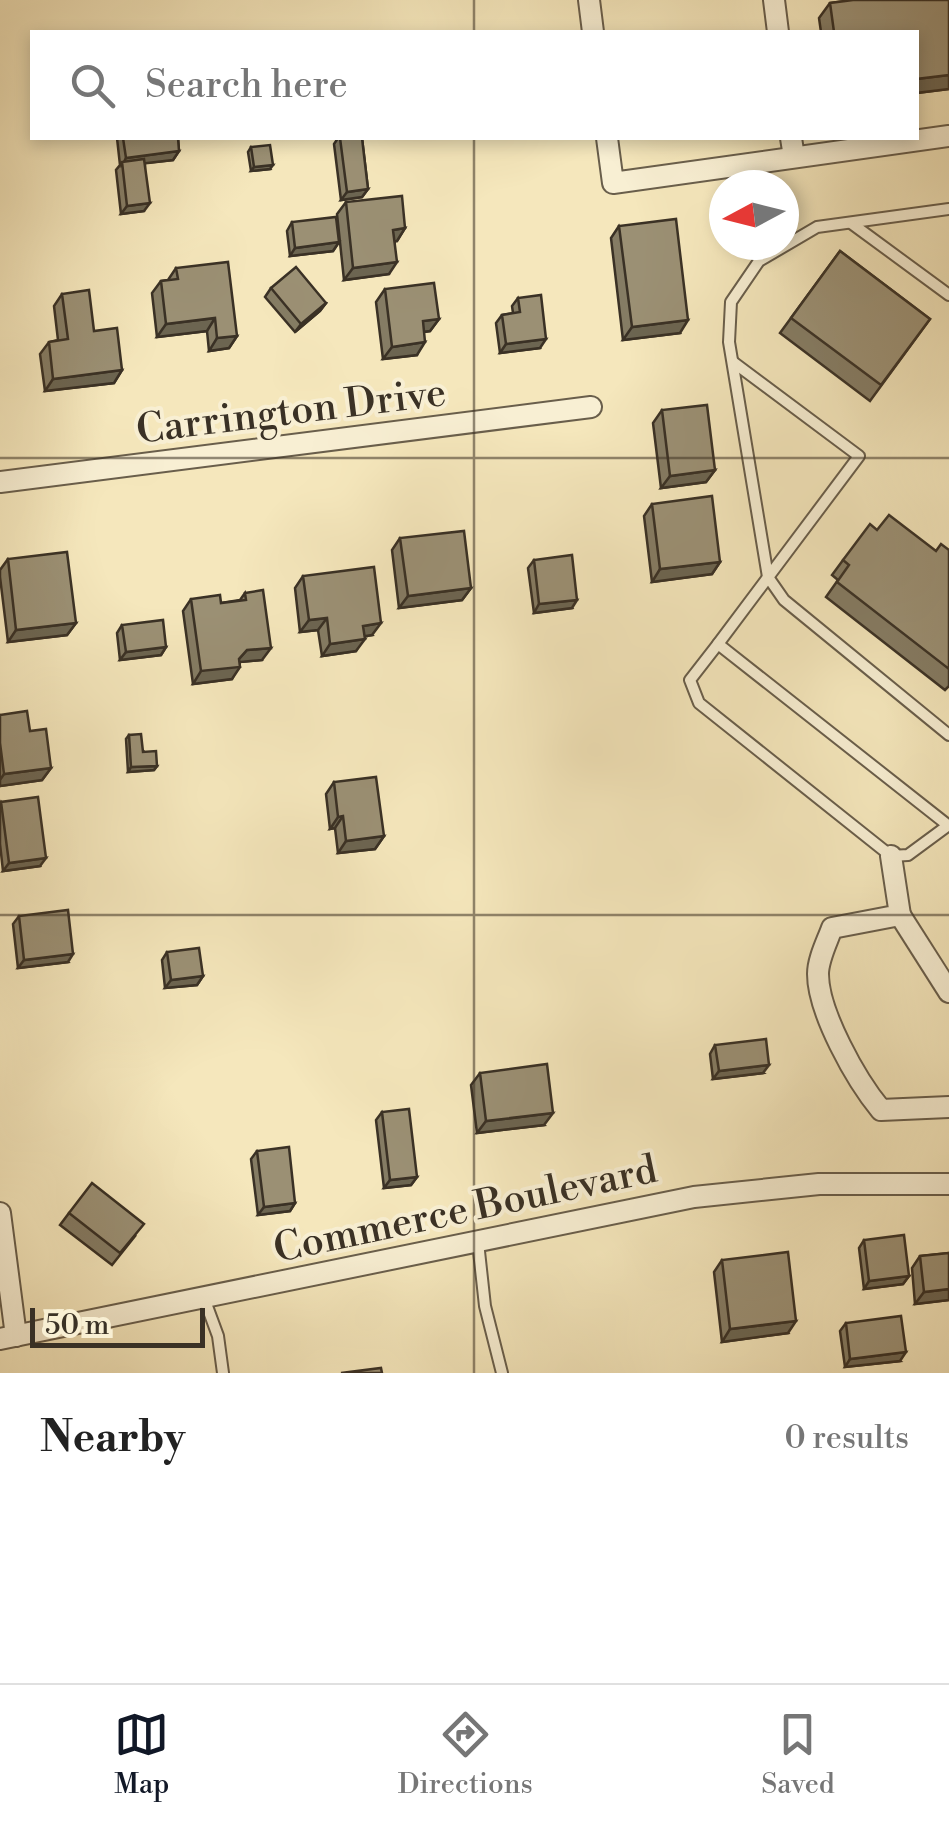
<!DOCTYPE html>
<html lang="en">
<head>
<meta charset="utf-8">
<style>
  :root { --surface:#fff; --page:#f6f6f6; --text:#222; --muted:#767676; --line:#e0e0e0; --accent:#111827 }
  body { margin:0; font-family:"Libre Bodoni",serif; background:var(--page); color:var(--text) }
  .compass { position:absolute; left:709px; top:170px; width:90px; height:90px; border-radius:50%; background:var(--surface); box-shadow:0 5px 15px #0003; rotate:263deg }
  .scale { position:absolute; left:30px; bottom:25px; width:175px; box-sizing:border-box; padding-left:10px; border:5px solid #3a3125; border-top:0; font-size:28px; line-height:35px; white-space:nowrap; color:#3a3125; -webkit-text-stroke:8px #f8efd3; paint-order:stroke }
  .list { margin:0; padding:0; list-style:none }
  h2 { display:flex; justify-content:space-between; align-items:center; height:130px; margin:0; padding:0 40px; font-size:42px }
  h2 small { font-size:32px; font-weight:400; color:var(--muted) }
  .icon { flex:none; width:55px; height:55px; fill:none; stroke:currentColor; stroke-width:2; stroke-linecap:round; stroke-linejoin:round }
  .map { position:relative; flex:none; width:949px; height:1373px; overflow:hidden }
  .search { position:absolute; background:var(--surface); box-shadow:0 5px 15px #0003; left:30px; right:30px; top:30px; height:110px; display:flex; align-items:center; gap:25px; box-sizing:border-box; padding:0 35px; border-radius:0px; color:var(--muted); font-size:38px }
  .sheet { height:310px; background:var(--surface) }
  nav { display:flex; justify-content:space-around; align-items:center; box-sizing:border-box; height:140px; border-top:2px solid var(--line); background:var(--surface); font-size:28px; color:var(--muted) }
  nav a { display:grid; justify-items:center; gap:5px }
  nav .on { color:var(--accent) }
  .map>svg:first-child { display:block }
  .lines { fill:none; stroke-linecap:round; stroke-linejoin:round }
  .service-casing { stroke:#695e4b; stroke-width:14 }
  .minor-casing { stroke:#695e4b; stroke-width:24 }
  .service { stroke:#f8efd3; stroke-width:10 }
  .minor { stroke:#f8efd3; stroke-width:20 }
  .wall { fill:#857c64; stroke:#3a3125; stroke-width:2.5 }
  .shaded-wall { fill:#6c6551; stroke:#3a3125; stroke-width:2.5 }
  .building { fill:#9b9074; stroke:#3a3125; stroke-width:2.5 }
  .grid { fill:none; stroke:#3a3125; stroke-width:2.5; stroke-opacity:0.55 }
  .labels { text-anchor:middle; stroke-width:8; stroke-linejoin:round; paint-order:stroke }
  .street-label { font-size:40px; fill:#3a3125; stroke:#f8efd3 }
</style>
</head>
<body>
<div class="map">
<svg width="949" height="1373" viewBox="0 0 949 1373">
  <rect width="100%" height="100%" fill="#f5e7bc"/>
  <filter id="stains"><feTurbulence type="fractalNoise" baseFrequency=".002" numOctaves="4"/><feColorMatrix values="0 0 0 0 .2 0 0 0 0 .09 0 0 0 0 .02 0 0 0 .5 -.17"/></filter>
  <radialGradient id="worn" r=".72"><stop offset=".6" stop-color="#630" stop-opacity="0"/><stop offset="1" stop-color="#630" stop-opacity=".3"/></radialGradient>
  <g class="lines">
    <g class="service-casing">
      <g id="service">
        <polyline points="949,209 817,227 759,261 731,302 729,342 768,577 784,600 949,735"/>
        <polyline points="851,223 949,295"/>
        <polyline points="733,362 859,456 718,644 949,826"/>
        <polyline points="718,644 690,680 699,703 891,856 908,855 946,827"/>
        <polyline points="478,1242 485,1306 502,1373"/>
        <polyline points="204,1298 218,1336 223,1373"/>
      </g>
    </g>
    <g class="minor-casing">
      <g id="minor">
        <polyline points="589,0 593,32"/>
        <polyline points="774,0 778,32"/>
        <polyline points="607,138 613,183 949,136"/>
        <polyline points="791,138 794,157"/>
        <polyline points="0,482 591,407"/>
        <path d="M 891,856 L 900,915 L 832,928 C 827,942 818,959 818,974 C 818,1012 856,1080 881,1110 L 949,1107"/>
        <polyline points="900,915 949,992"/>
        <polyline points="0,1213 16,1336"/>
        <polyline points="0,1339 694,1197 819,1184 949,1184"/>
      </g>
    </g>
    <use href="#service" class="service"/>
    <use href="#minor" class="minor"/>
  </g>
  <g class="wall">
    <polygon points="853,0 949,0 949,89 916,93 916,32 821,32 819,18 830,3"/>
    <polygon points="117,138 178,138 179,151 173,160 145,163 144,211 121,214 116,170 120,165"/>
    <polygon points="338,138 362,138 368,189 362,197 341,200 334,144"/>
    <polygon points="251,147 270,169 251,171 248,152"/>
    <polygon points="346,202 405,228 397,241 395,241 389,274 344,280 337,214"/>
    <polygon points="292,222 339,242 333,251 290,256 287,231"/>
    <polygon points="619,226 680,333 623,340 611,238"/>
    <polygon points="840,251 930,319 870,401 780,333"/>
    <polygon points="176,268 237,336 229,348 209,351 207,331 157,337 152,293 161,281 168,280"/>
    <polygon points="271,288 326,303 320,311 295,332 265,297"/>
    <polygon points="385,289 439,319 430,331 424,332 417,355 383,359 376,302"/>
    <polygon points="62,294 94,331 122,370 114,383 45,391 40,354 49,342 58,340 54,306"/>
    <polygon points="518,298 540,348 500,353 496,323 502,315 513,313 512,306"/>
    <polygon points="662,410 715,470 706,482 661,488 653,423"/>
    <polygon points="652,504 720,562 712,574 652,582 644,516"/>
    <polygon points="877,530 936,551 949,550 949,686 945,690 826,597 838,580 832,575 843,560"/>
    <polygon points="400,538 471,588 462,600 399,608 392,550"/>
    <polygon points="8,559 76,623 67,635 8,642 0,577 0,570"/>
    <polygon points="534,560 572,608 534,613 528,568"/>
    <polygon points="303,576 372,635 364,636 356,651 322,656 318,630 300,632 295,588"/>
    <polygon points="245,593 262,660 240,662 232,679 193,684 183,611 191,599 221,603 240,600"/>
    <polygon points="122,625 166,647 161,655 120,660 117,633"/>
    <polygon points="0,715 30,731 51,768 42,780 0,786"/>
    <polygon points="129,735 157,766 154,770 128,772 126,739"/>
    <polygon points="334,782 384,836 375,849 338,853 335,828 330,829 326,794"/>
    <polygon points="1,802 40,866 3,871 0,844 0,804"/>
    <polygon points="19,916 68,962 18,968 13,924"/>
    <polygon points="167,952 203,976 197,985 165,988 162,960"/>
    <polygon points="715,1045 763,1073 713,1079 710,1054"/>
    <polygon points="480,1073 544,1125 477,1133 471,1085"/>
    <polygon points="382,1112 417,1177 411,1185 384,1188 376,1120"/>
    <polygon points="257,1151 295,1203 290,1211 258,1215 251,1159"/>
    <polygon points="69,1213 135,1236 112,1265 60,1225"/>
    <polygon points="864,1240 909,1276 903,1284 864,1289 859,1248"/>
    <polygon points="949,1253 949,1300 915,1304 912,1268 920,1256"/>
    <polygon points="722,1260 788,1333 722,1342 714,1272"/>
    <polygon points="846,1323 900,1361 845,1367 840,1331"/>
  </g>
  <g class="shaded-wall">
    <polygon points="949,75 949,89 916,93 916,79"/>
    <polygon points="179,151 173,160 122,166 126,158"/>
    <polygon points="273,165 270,169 251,171 254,167"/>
    <polygon points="368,189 362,197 341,200 347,192"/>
    <polygon points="150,203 144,211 121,214 127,206"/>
    <polygon points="405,228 397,241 385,242 393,230"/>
    <polygon points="339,242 333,251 290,256 295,248"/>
    <polygon points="397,262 389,274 344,280 353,268"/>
    <polygon points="326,303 320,311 295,332 301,324"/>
    <polygon points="215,318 207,331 157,337 166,324"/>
    <polygon points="439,319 430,331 414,333 423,321"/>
    <polygon points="688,320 680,333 623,340 632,327"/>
    <polygon points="237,336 229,348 209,351 217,338"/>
    <polygon points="546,339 540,348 500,353 506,344"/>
    <polygon points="425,342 417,355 383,359 392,347"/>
    <polygon points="122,370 114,383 45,391 53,379"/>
    <polygon points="715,470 706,482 661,488 670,476"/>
    <polygon points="720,562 712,574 652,582 660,569"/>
    <polygon points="471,588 462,600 399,608 408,596"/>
    <polygon points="577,600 572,608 534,613 539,604"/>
    <polygon points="327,618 318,630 300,632 309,620"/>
    <polygon points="76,623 67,635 8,642 16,630"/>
    <polygon points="381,623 372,635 354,638 363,626"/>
    <polygon points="365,639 356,651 322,656 330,644"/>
    <polygon points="166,647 161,655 120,660 126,652"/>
    <polygon points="271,648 262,660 239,662 240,667 232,679 193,684 201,671 239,659 247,650"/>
    <polygon points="157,766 154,770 128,772 131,767"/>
    <polygon points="51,768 42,780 0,786 0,780 4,774"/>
    <polygon points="343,816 335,828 330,829 338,817"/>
    <polygon points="384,836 375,849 338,853 346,841"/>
    <polygon points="46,858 40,866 3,871 9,863"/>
    <polygon points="73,954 68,962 18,968 24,960"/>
    <polygon points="203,976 197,985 165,988 171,980"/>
    <polygon points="769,1065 763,1073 713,1079 719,1071"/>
    <polygon points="553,1113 544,1125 477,1133 486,1121"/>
    <polygon points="417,1177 411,1185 384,1188 390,1180"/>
    <polygon points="295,1203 290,1211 258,1215 264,1207"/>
    <polygon points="909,1276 903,1284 864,1289 869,1281"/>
    <polygon points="949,1289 949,1300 915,1304 924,1292"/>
    <polygon points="796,1321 788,1333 722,1342 730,1329"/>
    <polygon points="906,1352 900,1361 845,1367 850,1359"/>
  </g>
  <g class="building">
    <polygon points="853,0 949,0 949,75 916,79 916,32 834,32 830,3"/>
    <polygon points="123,138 178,138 179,151 126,158"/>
    <polygon points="340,138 362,138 368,189 347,192"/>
    <polygon points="270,145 273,165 254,167 251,147"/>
    <polygon points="144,159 150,203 127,206 122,162"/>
    <polygon points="402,196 405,228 393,230 397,262 353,268 346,202"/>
    <polygon points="336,217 339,242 295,248 292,222"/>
    <polygon points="676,219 688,320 632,327 619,226"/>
    <polygon points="840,251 930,319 881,385 791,318"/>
    <polygon points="228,262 237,336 217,338 215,318 166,324 161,281 178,279 176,268"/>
    <polygon points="296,267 326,303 301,324 271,288"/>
    <polygon points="434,283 439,319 423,321 425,342 392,347 385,289"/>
    <polygon points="89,290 94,331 117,328 122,370 53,379 49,342 68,339 62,294"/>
    <polygon points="541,295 546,339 506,344 502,315 520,312 518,298"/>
    <polygon points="707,405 715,470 670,476 662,410"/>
    <polygon points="712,496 720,562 660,569 652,504"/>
    <polygon points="889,515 936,551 941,544 949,550 949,669 837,582 849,565 843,560 870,524 877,530"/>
    <polygon points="464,531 471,588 408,596 400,538"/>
    <polygon points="67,552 76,623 16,630 8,559"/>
    <polygon points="572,555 577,600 539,604 534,560"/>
    <polygon points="374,567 381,623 363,626 365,639 330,644 327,618 309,620 303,576"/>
    <polygon points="263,590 271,648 247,650 239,659 240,667 201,671 191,599 220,595 221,603 246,600 245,593"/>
    <polygon points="163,620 166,647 126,652 122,625"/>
    <polygon points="27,711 30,731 46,729 51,768 4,774 0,743 0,715"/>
    <polygon points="141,734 143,752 156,751 157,766 131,767 129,735"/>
    <polygon points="376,777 384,836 346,841 343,816 338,817 334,782"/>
    <polygon points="38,797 46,858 9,863 1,802"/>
    <polygon points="68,910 73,954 24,960 19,916"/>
    <polygon points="199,948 203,976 171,980 167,952"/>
    <polygon points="766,1039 769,1065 719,1071 715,1045"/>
    <polygon points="547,1064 553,1113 486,1121 480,1073"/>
    <polygon points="409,1109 417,1177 390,1180 382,1112"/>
    <polygon points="289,1147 295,1203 264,1207 257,1151"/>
    <polygon points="92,1183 144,1224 120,1253 69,1213"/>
    <polygon points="904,1235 909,1276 869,1281 864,1240"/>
    <polygon points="788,1252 796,1321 730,1329 722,1260"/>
    <polygon points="949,1253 949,1289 924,1292 920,1256"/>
    <polygon points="901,1316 906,1352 850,1359 846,1323"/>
    <polygon points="381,1368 382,1373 341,1373"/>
  </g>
  <path class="grid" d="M 474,0 L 474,32M 474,138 L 474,1373M 0,458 L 949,458M 0,915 L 949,915"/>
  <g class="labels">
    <g class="street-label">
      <text transform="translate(291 410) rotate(-7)" y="14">Carrington Drive</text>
      <text transform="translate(465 1208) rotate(-12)" y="14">Commerce Boulevard</text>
    </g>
  </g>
  <rect width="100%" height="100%" filter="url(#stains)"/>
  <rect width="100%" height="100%" fill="url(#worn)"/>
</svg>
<svg class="compass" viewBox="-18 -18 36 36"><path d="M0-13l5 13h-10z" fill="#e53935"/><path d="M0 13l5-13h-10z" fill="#767676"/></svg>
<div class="scale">50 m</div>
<div class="search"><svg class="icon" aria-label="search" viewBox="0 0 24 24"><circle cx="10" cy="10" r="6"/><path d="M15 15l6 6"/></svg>Search here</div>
</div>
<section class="sheet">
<h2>Nearby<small>0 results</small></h2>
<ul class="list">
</ul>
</section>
<nav>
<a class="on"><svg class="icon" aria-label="map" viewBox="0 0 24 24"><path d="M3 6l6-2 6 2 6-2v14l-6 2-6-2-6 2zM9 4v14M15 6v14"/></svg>Map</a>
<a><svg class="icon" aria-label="directions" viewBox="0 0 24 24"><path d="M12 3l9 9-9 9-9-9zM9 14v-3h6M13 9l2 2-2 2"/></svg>Directions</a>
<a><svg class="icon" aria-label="saved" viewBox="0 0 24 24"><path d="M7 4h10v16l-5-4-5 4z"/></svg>Saved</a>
</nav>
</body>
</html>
